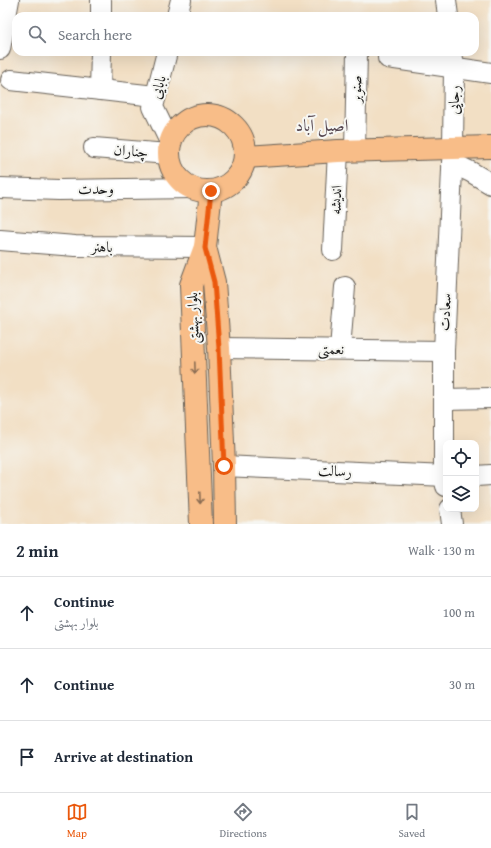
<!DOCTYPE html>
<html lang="en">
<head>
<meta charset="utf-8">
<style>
  :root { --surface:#fff; --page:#f2f2f3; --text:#1f2937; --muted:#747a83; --line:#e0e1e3; --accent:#ea580c }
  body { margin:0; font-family:"Gentium Book Plus",Amiri,serif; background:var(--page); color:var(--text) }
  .controls { position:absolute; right:12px; bottom:12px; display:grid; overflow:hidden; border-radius:8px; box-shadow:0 4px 16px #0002 }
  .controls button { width:36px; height:36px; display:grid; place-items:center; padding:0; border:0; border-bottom:1px solid var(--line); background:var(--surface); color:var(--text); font:20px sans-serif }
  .stop { position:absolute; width:12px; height:12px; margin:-9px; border:3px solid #ea580c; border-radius:50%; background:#fff }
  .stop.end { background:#ea580c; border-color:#fff; box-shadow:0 1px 4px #0008 }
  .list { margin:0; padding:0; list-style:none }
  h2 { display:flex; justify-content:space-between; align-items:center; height:52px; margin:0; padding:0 16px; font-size:17px }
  h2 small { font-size:13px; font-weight:400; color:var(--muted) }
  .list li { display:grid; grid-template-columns:26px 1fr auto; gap:12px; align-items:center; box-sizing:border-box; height:72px; padding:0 16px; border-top:1px solid var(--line) }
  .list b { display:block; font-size:15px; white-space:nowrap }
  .list p { margin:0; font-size:13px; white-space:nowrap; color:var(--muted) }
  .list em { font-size:13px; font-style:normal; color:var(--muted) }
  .icon { flex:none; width:22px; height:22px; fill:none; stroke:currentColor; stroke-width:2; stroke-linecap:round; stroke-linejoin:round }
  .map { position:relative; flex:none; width:491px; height:524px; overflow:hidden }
  .search { position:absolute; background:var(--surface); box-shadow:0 4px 16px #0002; left:12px; right:12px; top:12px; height:44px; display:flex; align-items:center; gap:10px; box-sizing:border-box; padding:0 14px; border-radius:12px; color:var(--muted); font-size:15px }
  .sheet { height:268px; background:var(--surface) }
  nav { display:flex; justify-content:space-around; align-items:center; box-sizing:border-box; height:56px; border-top:1px solid var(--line); background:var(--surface); font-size:11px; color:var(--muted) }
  nav a { display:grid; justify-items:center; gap:2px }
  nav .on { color:var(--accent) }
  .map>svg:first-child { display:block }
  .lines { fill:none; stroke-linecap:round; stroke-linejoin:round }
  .minor-casing { stroke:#676057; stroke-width:22 }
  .major-casing { stroke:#676057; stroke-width:24 }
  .minor { stroke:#fff; stroke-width:20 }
  .major { stroke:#f8bd88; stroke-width:22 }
  .oneway { stroke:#8a6c52 }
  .route { stroke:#ea580c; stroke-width:5 }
  .labels { text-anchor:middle; stroke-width:4; stroke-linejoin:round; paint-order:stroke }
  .street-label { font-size:15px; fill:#1c1c1c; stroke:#f6f6f2 }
  .quarter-label { font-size:17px; fill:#564750; stroke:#f6f6f2 }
</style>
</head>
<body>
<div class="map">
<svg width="491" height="524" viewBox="0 0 491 524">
  <rect width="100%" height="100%" fill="#f6f6f2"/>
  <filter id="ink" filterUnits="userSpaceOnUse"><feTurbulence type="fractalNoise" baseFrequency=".025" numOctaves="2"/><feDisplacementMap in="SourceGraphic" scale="8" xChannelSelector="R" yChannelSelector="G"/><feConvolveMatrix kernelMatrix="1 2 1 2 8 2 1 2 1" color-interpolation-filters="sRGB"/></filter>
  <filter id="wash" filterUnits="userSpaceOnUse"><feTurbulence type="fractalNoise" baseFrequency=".012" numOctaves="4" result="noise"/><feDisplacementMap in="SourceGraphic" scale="16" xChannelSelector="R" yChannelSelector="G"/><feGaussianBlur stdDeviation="0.9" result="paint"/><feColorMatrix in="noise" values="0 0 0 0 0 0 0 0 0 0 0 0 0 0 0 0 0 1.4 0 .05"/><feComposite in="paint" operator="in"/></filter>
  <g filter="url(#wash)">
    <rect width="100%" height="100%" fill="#f2dfc4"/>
  </g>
  <g filter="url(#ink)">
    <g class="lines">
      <g class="minor-casing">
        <g id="minor">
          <polyline points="446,0 448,16"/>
          <polyline points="101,16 101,0"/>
          <polyline points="177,16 181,0"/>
          <polyline points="0,49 9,0"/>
          <polyline points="167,52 153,107 170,142"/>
          <polyline points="388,58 491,73"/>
          <polyline points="11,80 155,96"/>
          <polyline points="100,90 101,52"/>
          <polyline points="94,148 168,154"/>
          <polyline points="355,150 357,52"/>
          <polyline points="452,163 471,172 491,184"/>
          <polyline points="0,188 59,190 192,188"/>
          <polyline points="0,240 75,246 205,247"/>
          <polyline points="333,250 338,151"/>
          <polyline points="219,348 444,351"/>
          <polyline points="340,349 345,287"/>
          <polyline points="444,399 491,398"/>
          <polyline points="224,466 446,476"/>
          <polyline points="476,476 491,475"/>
          <polyline points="446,486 444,476 444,351 453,147 454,67 452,52"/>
          <polyline points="450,509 452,524"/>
        </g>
      </g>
      <g class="major-casing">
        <g id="major">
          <circle cx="207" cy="153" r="38"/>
          <polyline points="245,157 338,151 491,147"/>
          <polyline points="205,247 214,282 219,348 224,466 225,524"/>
          <polyline points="201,524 191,285 205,247 211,191"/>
        </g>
      </g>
      <use href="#minor" class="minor"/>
      <use href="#major" class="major"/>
    </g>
    <defs><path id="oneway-shaft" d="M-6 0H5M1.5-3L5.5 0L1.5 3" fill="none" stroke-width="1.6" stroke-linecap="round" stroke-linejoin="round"/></defs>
    <g class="oneway">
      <use href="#oneway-shaft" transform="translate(195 368) rotate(88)"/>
      <use href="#oneway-shaft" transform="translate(200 498) rotate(88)"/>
    </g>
  </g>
  <g class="lines" filter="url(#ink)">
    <polyline class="route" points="211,191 205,248 214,282 219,348 224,466"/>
  </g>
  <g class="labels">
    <g class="street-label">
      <text transform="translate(158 87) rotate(-75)" y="5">بابایی</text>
      <text transform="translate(356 89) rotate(-89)" y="5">صنوبر</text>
      <text transform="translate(454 100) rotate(-89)" y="5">رجایی</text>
      <text transform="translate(131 151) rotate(5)" y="5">چناران</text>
      <text transform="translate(96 189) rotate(-1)" y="5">وحدت</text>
      <text transform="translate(336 200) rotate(-88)" y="5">اندیشه</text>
      <text x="102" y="252">باهنر</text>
      <text transform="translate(445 312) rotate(-87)" y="5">سعادت</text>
      <text transform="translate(193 318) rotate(-92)" y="5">بلوار بهشتی</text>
      <text transform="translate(331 349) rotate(1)" y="5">نعمتی</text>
      <text transform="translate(335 471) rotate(3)" y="5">رسالت</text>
    </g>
    <g class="quarter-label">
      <text x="322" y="131">اصیل آباد</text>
    </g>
  </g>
</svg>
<div class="controls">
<button><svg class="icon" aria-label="locate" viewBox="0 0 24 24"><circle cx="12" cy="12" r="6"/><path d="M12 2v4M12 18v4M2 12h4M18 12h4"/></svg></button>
<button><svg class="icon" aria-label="layers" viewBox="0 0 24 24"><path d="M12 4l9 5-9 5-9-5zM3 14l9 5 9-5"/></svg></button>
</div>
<div class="stop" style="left:224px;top:466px"></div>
<div class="stop end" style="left:211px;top:191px"></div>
<div class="search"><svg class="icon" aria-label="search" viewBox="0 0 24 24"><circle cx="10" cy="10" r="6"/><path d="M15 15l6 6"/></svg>Search here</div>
</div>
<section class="sheet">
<h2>2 min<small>Walk · 130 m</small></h2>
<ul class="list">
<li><svg class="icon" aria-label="ahead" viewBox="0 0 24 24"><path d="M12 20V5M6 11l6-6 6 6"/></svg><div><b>Continue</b><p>بلوار بهشتی</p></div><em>100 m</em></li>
<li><svg class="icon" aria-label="ahead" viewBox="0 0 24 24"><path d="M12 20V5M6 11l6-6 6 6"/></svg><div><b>Continue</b></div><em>30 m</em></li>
<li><svg class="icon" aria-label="arrive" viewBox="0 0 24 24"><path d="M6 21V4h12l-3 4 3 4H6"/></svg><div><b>Arrive at destination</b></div></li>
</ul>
</section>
<nav>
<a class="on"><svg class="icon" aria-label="map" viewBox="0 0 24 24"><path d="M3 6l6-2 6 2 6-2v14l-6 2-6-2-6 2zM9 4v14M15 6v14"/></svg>Map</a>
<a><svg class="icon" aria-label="directions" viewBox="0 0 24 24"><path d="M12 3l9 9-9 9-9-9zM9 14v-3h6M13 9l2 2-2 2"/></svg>Directions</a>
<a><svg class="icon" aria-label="saved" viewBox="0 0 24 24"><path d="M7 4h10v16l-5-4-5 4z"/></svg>Saved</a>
</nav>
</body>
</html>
